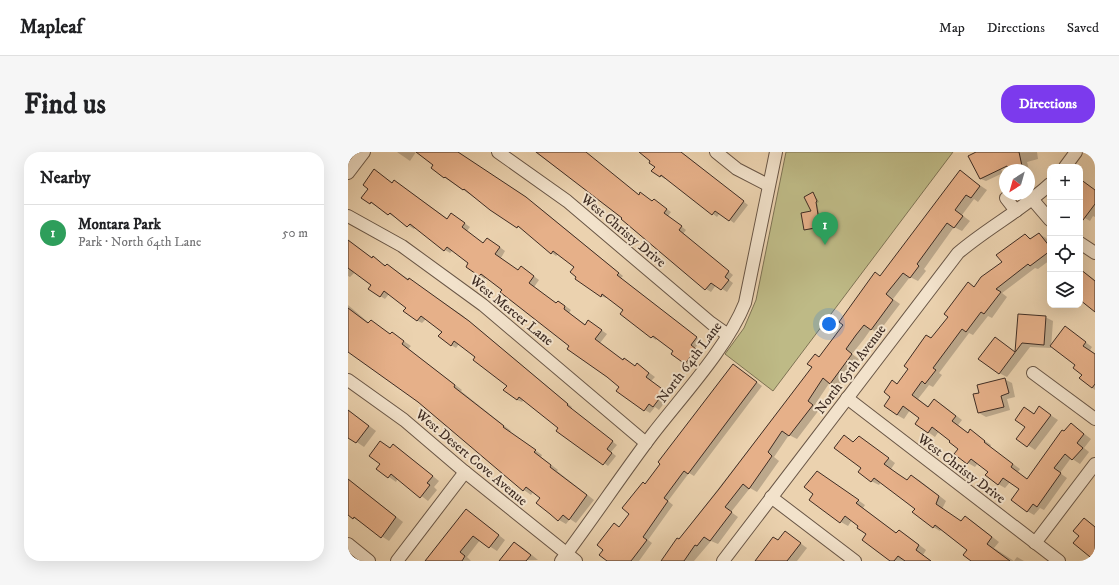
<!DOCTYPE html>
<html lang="en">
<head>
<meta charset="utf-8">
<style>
  :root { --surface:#fff; --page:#f6f6f6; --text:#202124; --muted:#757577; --line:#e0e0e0; --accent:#7c3aed }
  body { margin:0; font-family:"IM FELL DW Pica",serif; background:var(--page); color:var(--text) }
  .controls { position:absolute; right:12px; top:12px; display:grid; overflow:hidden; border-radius:8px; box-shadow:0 4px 16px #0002 }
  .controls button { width:36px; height:36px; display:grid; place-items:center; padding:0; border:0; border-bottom:1px solid var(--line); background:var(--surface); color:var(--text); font:20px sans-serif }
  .compass { position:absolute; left:651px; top:12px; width:36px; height:36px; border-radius:50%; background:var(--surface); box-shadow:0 4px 16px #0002; rotate:217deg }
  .you { position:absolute; left:481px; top:172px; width:14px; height:14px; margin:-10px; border:3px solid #fff; border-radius:50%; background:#1a73e8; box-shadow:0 0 0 6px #1a73e833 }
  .badge { display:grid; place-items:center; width:26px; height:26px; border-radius:50%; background:var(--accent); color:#fff; font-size:13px; font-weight:700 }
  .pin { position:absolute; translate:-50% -33px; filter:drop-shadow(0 1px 2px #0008) }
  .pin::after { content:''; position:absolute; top:21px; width:14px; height:12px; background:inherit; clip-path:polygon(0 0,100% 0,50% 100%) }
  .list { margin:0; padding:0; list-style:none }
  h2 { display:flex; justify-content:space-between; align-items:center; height:52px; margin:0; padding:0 16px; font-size:17px }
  h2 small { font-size:13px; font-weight:400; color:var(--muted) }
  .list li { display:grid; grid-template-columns:26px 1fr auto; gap:12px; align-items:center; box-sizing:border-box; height:56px; padding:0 16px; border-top:1px solid var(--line) }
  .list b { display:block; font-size:15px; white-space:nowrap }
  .list p { margin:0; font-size:13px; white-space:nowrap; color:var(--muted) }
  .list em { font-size:13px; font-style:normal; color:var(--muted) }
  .icon { flex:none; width:22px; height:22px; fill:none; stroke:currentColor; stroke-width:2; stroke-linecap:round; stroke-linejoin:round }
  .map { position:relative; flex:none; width:747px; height:409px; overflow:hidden; border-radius:16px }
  header { display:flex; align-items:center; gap:24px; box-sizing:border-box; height:56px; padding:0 20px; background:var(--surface); border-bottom:1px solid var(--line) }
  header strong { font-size:19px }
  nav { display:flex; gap:22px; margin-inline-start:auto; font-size:14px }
  .intro { display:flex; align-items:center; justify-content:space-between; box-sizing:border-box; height:96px; padding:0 24px }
  h1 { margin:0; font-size:28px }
  .button { padding:10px 18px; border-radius:16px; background:var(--accent); color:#fff; font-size:14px; font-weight:700 }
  main { display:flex; gap:24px; padding:0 24px }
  aside { flex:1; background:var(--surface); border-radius:16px; box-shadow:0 4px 16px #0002 }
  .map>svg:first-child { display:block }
  .green { fill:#beba86; stroke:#7e7354 }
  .shadow { fill:#0003 }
  .building { fill:#e6b089; stroke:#3e2c23 }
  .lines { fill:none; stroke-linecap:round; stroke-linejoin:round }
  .minor-casing { stroke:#695646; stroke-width:14 }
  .minor { stroke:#f2e2cb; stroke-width:12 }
  .labels { text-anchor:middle; stroke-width:4; stroke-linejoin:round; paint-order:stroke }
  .street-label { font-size:14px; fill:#3e2c23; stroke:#f2e2cb }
</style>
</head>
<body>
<header>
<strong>Mapleaf</strong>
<nav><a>Map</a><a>Directions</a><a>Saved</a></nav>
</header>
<div class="intro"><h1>Find us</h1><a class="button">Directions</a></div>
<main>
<aside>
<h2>Nearby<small></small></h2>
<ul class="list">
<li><span class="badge" style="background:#2e9e5b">1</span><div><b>Montara Park</b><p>Park · North 64th Lane</p></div><em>50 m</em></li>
</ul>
</aside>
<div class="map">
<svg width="747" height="409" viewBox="0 0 747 409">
  <rect width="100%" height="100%" fill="#ebd2af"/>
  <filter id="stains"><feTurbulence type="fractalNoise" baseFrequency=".005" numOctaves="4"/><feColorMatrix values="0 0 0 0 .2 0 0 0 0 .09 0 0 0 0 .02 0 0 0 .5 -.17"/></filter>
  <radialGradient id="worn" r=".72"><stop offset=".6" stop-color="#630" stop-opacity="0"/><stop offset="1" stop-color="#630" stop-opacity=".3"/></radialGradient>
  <polygon class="green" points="438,0 605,0 425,239 377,202 396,176 408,148"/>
  <g class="shadow">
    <polygon points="49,0 68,0 62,9"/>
    <polygon points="70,0 110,0 192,56 275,124 273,126 353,189 347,196 352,200 342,214 337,211 327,199 309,186 308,188 303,185 277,158 259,145 258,146 253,144 228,115 210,102 208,104 204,101 174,77 97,26 84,16 87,13"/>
    <polygon points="187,0 236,0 291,43 305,50 306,48 323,60 320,64 338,78 335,82 385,123 381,128 385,131 379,140 368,133 363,140 358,137 275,67 276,65"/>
    <polygon points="292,0 333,0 400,53 386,71 372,61 369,65 318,26 317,27 312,24 304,9"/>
    <polygon points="631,0 644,0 655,21 638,29 633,27"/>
    <polygon points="657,0 689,0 690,7 679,10 681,18 664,18 661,16"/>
    <polygon points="612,20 639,38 630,50 626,47 614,63 622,69 614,79 606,75 576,117 578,119 570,129 562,125 545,147 552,152 530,181 523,177 516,187 504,202 511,207 490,235 482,230 466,254 471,258 449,287 441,283 426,305 431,309 409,340 402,336 383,360 390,365 370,392 363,389 346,409 314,409 465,215"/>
    <polygon points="52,33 100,67 109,66 122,75 119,79 136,92 145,90 157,99 153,106 170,119 179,119 191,128 186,135 209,152 216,153 223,158 221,161 238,173 246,173 259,182 252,191 275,209 287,215 289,213 295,216 307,225 303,229 322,243 311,258 307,255 302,261 297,258 272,235 155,138 138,125 137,127 119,115 122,111 105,98 102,101 97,98 68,75 66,77 15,46"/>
    <polygon points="732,34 747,39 747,65 745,64 742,69 732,63"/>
    <polygon points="465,41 471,50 469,51 474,76 459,78 456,77 465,60"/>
    <polygon points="691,82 698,86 702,91 702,108 690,117 687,116 654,141 659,145 644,166 640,164 625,183 621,181 591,221 594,223 585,235 581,233 570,247 581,255 593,252 614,268 610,273 620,281 629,283 643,293 642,295 672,317 670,320 680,328 717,280 730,277 743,287 736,296 741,300 732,312 723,306 712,321 719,326 696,358 692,356 686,363 679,359 672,337 662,330 657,336 650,332 642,320 630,311 627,315 620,311 608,302 611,297 591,279 587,285 580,280 572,266 562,258 556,267 549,263 544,245 545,229 550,232 626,135 655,110 677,83 684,87"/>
    <polygon points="0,88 24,107 44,116 114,163 224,255 223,257 269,293 263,300 268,304 260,314 176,247 174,250 169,248 160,233 128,205 111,192 108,196 103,193 95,180 78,167 74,171 70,169 57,159 60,155 41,142 37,147 32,144 24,133 7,120 2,125 0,124"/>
    <polygon points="732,117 747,128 747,159 732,148"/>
    <polygon points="0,153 21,171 43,183 44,181 63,194 60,197 114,238 113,239 163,279 162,280 194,303 193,305 210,318 209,319 246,348 228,371 222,367 218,372 211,368 194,346 185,340 183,343 176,338 71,249 0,199"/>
    <polygon points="671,163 697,165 705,169 703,196 682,195 659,225 651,221 647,186 668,201"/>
    <polygon points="724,180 744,195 742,198 747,202 747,238 732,226 735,222 728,212"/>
    <polygon points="385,213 414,234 346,324 341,321 320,349 325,353 300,388 304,391 291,409 260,409 271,376 283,362 298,333"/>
    <polygon points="656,227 664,231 667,245 659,247 662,258 638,265 631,261"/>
    <polygon points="677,256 687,262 692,256 710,268 687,298 670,286 678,275"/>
    <polygon points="0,258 28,279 16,295 0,284"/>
    <polygon points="496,285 506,291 511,285 518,289 547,311 543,317 560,329 564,324 571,328 598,349 594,357 613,370 617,365 624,369 651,390 646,396 666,409 624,409 620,398 594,377 592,379 585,375 569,357 533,330 531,333 523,329"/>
    <polygon points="46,293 91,329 86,335 89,338 80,349 50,326 48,330 30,317"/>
    <polygon points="476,324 517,353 515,356 549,382 551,379 558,383 578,398 575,403 583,409 544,409 512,374 504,368 500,374 493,370"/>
    <polygon points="0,327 55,370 41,389 0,362"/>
    <polygon points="119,358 157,388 149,399 132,388 119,405 123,409 78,409"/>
    <polygon points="737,367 747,374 747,408 732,384"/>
    <polygon points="444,385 459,396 449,409 408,409 431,389"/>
    <polygon points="167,391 174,395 190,408 152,409"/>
    <polygon points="669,405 676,409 677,409 666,409"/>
  </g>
  <g class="building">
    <polygon points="68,0 110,0 178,45 271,121 269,123 349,185 343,193 348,197 337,212 323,202 325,199 305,184 303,186 272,162 275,158 254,142 253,145 227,127 228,125 222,120 226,115 205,99 203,102 170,74 169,76 142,58 116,37 115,38 97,25 96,26 83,16 85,13"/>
    <polygon points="188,0 238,0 291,43 292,40 304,49 306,47 319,57 316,61 334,74 331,78 381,119 377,125 381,128 373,138 363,131 357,138 273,67 274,66"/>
    <polygon points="291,0 333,0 396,49 381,69 367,59 364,63 313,23 312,25 303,19 307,15 301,11 302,9"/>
    <polygon points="628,0 671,0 674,14 660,17 659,14 632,27 620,4"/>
    <polygon points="26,17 44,31 46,28 99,67 103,61 117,71 114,75 135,91 139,86 152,95 147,102 170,118 173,114 186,124 181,131 208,151 210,149 217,154 216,157 237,173 240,168 254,178 247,187 275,208 276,206 287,214 289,211 301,221 298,225 317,239 305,255 301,252 296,259 268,239 271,235 259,225 219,197 221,194 152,140 154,138 133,122 131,124 118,115 120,111 99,95 96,99 62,72 59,75 42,61 40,63 23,50 22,52 13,46 20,37 15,33"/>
    <polygon points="612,18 632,34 623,46 618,43 607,58 615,64 606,76 599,71 569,112 571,114 562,126 555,121 538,142 545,148 523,178 516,173 508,183 498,197 504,202 482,232 475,226 460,249 465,253 441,284 434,279 420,300 424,304 401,337 395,332 377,355 384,360 362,389 356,385 349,394 347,393 336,409 313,409 329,386 331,387 371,337 464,215 459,212 467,202 471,205 495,173 491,170 527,120 532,124"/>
    <polygon points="732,27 747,38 747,52 732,72"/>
    <polygon points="465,40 469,49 468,50 472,75 456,78 453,61 463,59 456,45"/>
    <polygon points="691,81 702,95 702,99 682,114 680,112 648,137 653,140 636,162 633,160 618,180 614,177 585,216 588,218 577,232 574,229 564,243 580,255 586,247 608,264 604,269 620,281 622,277 637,289 636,290 665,312 663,315 679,327 714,278 716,279 723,271 736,282 729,291 735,296 724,308 717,302 706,316 713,321 689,355 685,352 679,360 663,348 671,337 655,326 650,333 637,323 640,320 623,307 619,312 606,302 610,297 601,290 602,289 584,275 580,281 567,272 571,266 555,254 549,263 536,254 542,245 536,240 544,228 549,232 560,217 556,214 578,183 583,186 600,165 596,162 620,130 626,135 633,125 654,110 648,103 677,82 682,87"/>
    <polygon points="0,88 24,106 25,104 37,114 39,112 60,128 61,126 121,169 220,252 219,253 265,289 259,297 264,301 255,313 208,279 210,276 171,245 169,248 155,238 159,234 125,208 127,205 106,189 103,194 90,184 94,180 73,164 69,169 55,159 58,156 36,139 32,145 20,137 23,133 0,116"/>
    <polygon points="732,117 747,129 747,160 732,148"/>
    <polygon points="0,156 20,171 23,168 42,182 44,180 56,189 54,192 107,233 106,235 156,274 155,275 188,298 186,300 203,313 202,315 239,343 221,368 215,363 210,369 202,362 188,351 192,346 178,335 175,339 70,250 0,200"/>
    <polygon points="670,162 698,164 696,193 674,191 651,222 630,207 647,185 667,200"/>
    <polygon points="717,174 738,190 735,194 747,202 747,232 744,236 731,226 734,223 725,216 727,213 702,194"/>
    <polygon points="385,212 409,230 340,322 336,319 316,346 320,349 295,385 299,388 283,409 259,409 251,403 255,398 249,393 266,371 271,375 281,362 274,356 295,330 297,332 312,312 310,310"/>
    <polygon points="657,226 661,241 653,244 656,255 630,261 625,242 631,241 629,233"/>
    <polygon points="691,254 703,263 679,295 668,287 677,275 667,268 676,255 686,262"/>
    <polygon points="0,258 21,274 8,291 0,286"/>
    <polygon points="496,283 505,290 511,284 541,306 536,312 550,322 559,328 563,323 591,344 588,352 613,369 617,364 644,385 639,392 662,409 623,409 615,403 619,398 587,373 585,376 564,360 567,357 526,326 523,330 510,320 513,316 486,296"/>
    <polygon points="32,289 42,296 45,292 85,324 79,331 82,333 72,346 43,322 40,326 28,317 32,312 21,304"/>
    <polygon points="469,319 511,348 508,351 548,381 551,378 571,393 568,398 583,409 557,409 550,404 546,409 542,409 514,388 518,382 509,376 510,374 497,364 492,371 461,348 465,342 456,335"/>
    <polygon points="0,327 48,365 33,386 6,365 5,367 0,363"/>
    <polygon points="118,357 151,383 141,396 125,384 112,400 117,404 114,409 77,409"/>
    <polygon points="736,366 747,375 747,409 725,391 731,384 725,379"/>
    <polygon points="437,379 453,391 439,409 407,409 425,385 430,388"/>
    <polygon points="166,390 183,403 178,409 151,409"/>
  </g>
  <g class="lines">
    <g class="minor-casing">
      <g id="minor">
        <polyline points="150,0 219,49 363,171 380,183"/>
        <polyline points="368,0 389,17 420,33"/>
        <polyline points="717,15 728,0"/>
        <polyline points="0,21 16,0"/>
        <polyline points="658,46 668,59"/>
        <polyline points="684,47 702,68"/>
        <polyline points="0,64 54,94 135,153 298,291"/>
        <polyline points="732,91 747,101"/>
        <polyline points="685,221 747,267"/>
        <polyline points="0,228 56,268 117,320 228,409"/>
        <polyline points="499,246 711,409"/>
        <polyline points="423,345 507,409"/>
        <polyline points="687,391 747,312"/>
        <polyline points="0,392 21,409"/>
        <polyline points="49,409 117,320"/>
        <path d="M 213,409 C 244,368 273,324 304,283 C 334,244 379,196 397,151 L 428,0"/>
        <path d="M 375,409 L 610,101 C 639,76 674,58 702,32"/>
      </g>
    </g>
    <use href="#minor" class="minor"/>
  </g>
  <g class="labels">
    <g class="street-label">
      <text transform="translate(276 78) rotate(40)" y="5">West Christy Drive</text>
      <text transform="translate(164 158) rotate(39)" y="5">West Mercer Lane</text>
      <text transform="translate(341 210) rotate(-53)" y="5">North 64th Lane</text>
      <text transform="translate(502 217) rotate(-53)" y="5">North 65th Avenue</text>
      <text transform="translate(124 305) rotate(40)" y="5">West Desert Cove Avenue</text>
      <text transform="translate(614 316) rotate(37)" y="5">West Christy Drive</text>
    </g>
  </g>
  <rect width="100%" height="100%" filter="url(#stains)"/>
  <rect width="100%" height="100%" fill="url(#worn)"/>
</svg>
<div class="controls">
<button>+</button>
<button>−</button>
<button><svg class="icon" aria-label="locate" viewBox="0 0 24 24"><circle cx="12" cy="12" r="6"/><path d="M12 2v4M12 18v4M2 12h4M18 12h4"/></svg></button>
<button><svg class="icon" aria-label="layers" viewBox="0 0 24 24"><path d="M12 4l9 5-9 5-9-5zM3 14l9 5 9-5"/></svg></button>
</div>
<svg class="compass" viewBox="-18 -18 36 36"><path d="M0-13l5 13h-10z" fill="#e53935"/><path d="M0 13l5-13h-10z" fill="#757577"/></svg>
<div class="you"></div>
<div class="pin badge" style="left:477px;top:93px;background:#2e9e5b">1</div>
</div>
</main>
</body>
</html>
